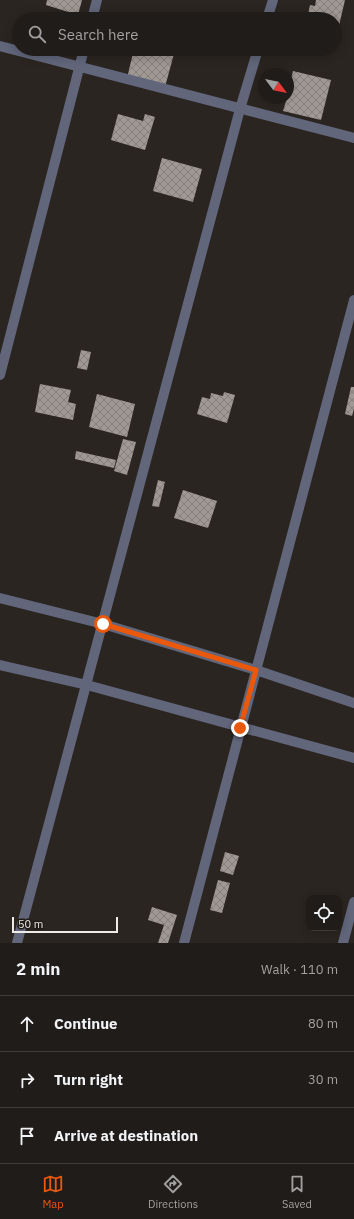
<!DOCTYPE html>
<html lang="en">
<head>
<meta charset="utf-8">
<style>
  :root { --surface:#201c19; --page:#2d2926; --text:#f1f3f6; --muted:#a2a1a2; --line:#3d3a38; --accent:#ea580c }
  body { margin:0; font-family:"IBM Plex Sans",sans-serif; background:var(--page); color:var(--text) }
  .controls { position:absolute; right:12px; bottom:12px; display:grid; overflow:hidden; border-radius:8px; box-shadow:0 2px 10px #0003 }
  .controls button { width:36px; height:36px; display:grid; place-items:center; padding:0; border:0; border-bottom:1px solid var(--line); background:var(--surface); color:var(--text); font:20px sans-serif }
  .compass { position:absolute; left:258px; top:68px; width:36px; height:36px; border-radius:50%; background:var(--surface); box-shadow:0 2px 10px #0003; rotate:122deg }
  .scale { position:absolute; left:12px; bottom:10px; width:106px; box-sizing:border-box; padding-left:4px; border:2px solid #eeebe8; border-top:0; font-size:11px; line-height:14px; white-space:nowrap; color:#eeebe8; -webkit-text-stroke:3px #211c18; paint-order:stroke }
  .stop { position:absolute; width:12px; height:12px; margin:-9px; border:3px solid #ea580c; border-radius:50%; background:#fff }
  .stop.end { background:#ea580c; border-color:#fff; box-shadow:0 1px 4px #0008 }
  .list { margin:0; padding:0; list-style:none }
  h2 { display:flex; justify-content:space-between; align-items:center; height:52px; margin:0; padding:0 16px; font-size:17px }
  h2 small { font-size:13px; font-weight:400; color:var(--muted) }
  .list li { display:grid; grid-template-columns:26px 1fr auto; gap:12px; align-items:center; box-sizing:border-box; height:56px; padding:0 16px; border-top:1px solid var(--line) }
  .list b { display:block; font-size:15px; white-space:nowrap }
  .list em { font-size:13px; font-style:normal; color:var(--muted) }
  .icon { flex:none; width:22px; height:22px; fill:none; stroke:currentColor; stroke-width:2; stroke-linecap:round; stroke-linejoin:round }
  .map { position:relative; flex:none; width:354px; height:943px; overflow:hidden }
  .search { position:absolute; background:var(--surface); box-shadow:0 2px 10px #0003; left:12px; right:12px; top:12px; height:44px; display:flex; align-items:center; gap:10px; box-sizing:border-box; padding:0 14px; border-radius:22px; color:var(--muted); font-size:15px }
  .sheet { height:220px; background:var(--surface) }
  nav { display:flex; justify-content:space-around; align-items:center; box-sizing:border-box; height:56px; border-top:1px solid var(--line); background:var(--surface); font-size:11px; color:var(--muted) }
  nav a { display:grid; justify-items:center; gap:2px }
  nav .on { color:var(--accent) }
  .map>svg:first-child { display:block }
  .building { fill:url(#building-cross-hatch) }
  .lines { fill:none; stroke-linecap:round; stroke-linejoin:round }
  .street { stroke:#61667b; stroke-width:10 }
  .route { stroke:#ea580c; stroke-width:5 }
</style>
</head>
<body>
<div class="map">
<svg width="354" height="943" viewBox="0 0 354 943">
  <defs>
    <pattern id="building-cross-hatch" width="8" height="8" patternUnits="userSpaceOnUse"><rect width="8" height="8" fill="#9f9893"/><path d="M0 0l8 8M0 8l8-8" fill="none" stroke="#857f7c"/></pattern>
  </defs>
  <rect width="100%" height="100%" fill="#2b2521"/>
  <g class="building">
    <polygon points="47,0 82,0 78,15 46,5"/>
    <polygon points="316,0 345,0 338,30 335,29 335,19 307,19 310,5 315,6"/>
    <polygon points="174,12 187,15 187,19 172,19"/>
    <polygon points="134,49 175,50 165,87 127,78"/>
    <polygon points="293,71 331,80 321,120 283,111 287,98 288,98 288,92"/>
    <polygon points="118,114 143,121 145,114 155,117 145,150 111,140"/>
    <polygon points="162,158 202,169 193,202 153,191"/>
    <polygon points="81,350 91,352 87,370 77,368"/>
    <polygon points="40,384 71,390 68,402 76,404 73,420 35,412"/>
    <polygon points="351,387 354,387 354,409 352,416 345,414"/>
    <polygon points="224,392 235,395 227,423 197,414 202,397 210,399 211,393 223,396"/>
    <polygon points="97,394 135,404 127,437 89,427"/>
    <polygon points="123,439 136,442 127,475 114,471"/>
    <polygon points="76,451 116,460 114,468 75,459"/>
    <polygon points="158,480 165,482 159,507 152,506"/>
    <polygon points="183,490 217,501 208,528 174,518"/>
    <polygon points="225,852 239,856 233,875 220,871"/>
    <polygon points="218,880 230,883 222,913 210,910"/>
    <polygon points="152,907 177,915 168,943 158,943 164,925 148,920"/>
  </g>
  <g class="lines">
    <g class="street">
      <polyline points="92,19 97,0"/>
      <polyline points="267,19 273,0"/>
      <polyline points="0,46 354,138"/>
      <polyline points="0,375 84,49"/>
      <polyline points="0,598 103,624 256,670 354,703"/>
      <polyline points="0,665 87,685 354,758"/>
      <polyline points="17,943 240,109 258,49"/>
      <polyline points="184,943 354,300"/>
      <polyline points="343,943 354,902"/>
    </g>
  </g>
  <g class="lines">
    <polyline class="route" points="103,624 256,670 240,728"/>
  </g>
</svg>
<div class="controls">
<button><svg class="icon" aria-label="locate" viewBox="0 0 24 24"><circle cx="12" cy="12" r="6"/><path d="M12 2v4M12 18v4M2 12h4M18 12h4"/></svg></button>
</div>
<svg class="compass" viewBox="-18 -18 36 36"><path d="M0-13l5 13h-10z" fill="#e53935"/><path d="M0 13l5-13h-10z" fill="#a2a1a2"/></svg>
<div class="scale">50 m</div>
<div class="stop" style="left:103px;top:624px"></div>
<div class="stop end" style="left:240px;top:728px"></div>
<div class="search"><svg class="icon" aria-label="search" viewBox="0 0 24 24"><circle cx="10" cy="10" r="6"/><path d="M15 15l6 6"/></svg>Search here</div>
</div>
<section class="sheet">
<h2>2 min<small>Walk · 110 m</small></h2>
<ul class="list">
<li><svg class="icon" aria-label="ahead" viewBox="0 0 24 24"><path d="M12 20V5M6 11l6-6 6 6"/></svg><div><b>Continue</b></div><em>80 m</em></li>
<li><svg class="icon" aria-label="right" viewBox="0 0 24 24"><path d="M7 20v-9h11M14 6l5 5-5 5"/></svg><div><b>Turn right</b></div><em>30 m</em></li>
<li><svg class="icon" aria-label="arrive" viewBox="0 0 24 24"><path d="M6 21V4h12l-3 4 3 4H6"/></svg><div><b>Arrive at destination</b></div></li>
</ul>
</section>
<nav>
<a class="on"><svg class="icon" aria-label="map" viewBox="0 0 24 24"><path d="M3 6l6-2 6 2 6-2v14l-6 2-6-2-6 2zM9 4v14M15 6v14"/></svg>Map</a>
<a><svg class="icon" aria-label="directions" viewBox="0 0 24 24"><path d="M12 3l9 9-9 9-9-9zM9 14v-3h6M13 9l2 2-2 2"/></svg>Directions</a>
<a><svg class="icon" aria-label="saved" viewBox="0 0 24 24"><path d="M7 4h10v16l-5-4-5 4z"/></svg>Saved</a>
</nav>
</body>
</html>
